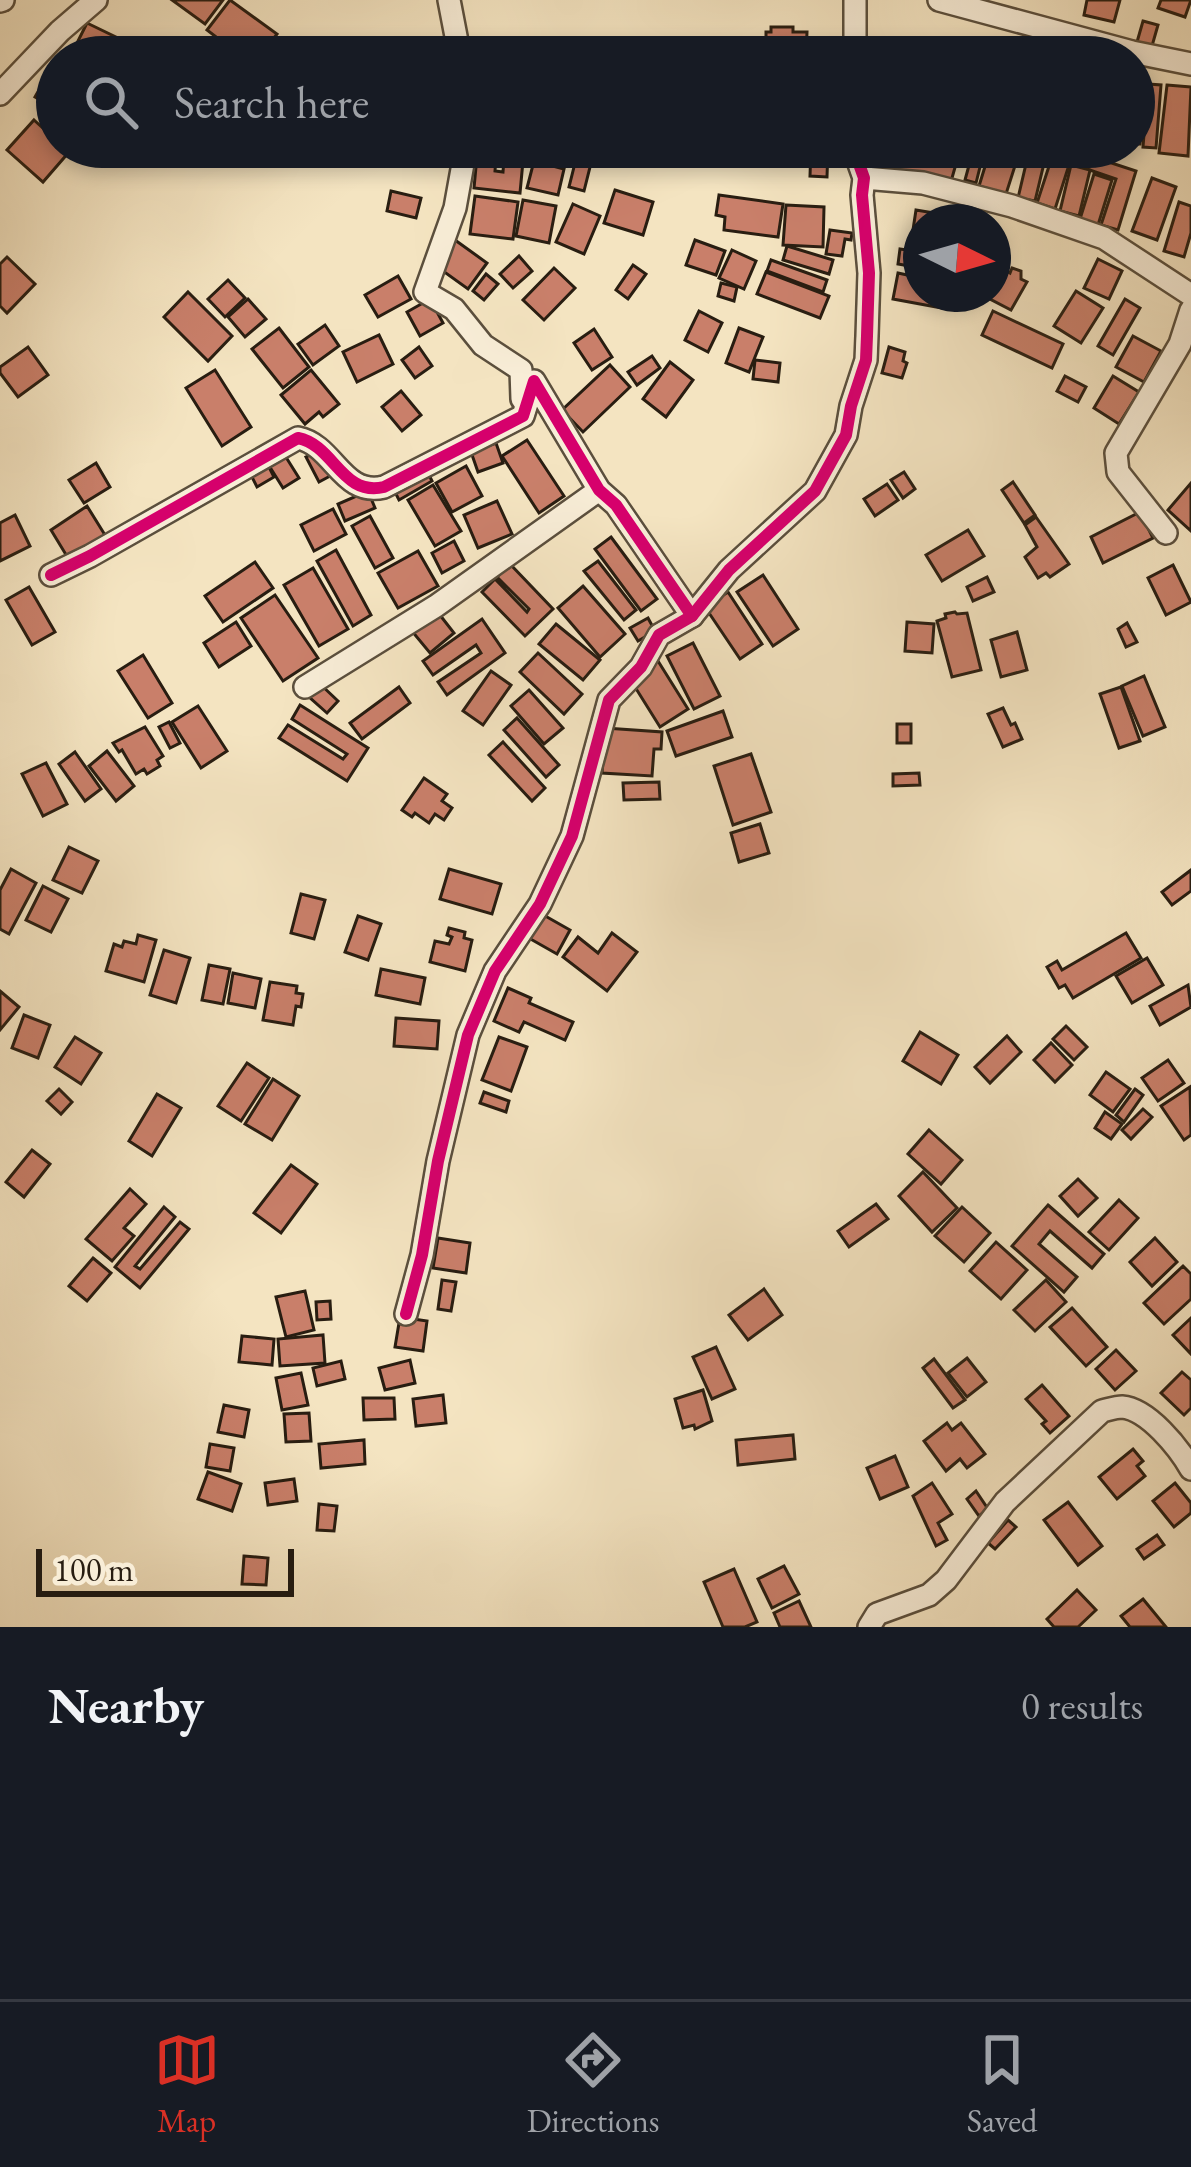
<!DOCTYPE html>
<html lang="en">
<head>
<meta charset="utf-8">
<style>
  :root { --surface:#171b24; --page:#242831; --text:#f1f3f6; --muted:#9ea1a6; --line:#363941; --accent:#d93025 }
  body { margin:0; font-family:"EB Garamond",serif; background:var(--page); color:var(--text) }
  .compass { position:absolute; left:903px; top:204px; width:108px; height:108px; border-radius:50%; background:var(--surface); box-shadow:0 6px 18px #0003; rotate:95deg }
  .scale { position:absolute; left:36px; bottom:30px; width:258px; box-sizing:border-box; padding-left:12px; border:6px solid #281d11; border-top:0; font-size:33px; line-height:42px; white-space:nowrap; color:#281d11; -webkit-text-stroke:9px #f8edd7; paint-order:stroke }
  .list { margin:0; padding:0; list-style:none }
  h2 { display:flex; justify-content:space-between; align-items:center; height:156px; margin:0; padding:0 48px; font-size:51px }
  h2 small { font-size:39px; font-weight:400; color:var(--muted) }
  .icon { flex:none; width:66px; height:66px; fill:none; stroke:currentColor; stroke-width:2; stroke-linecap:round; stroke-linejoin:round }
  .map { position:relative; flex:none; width:1191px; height:1627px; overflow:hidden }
  .search { position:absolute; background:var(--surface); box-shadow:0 6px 18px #0003; left:36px; right:36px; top:36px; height:132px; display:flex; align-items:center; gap:30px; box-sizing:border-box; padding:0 42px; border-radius:66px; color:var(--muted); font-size:45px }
  .sheet { height:372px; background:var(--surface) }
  nav { display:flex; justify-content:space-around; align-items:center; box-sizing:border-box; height:168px; border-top:3px solid var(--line); background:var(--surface); font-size:33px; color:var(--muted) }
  nav a { display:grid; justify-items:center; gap:6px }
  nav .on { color:var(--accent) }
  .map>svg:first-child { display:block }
  .building { fill:#c97f6a; stroke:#281d11; stroke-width:3 }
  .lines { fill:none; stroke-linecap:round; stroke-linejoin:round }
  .minor-casing { stroke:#5b4f3d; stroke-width:26 }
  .minor { stroke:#f8edd7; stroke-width:21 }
  .cycleway-casing { stroke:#f8edd7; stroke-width:20 }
  .cycleway { stroke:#d6006c; stroke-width:12 }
</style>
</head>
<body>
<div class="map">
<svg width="1191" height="1627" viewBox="0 0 1191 1627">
  <rect width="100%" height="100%" fill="#f4e4c1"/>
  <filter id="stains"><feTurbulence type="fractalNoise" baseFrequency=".00167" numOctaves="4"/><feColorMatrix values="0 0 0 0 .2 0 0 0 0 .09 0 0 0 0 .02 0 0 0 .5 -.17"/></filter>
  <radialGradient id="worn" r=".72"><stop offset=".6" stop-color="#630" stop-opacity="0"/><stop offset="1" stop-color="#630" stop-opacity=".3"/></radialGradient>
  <g class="building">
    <polygon points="172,0 223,0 205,24"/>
    <polygon points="230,0 277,34 260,57 242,57 207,30"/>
    <polygon points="1087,0 1120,0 1114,22 1084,15"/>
    <polygon points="1161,0 1191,0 1185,17 1158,8"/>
    <polygon points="1143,21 1158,25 1152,46 1137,42"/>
    <polygon points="87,23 124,41 116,57 101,57 76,45"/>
    <polygon points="771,27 793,27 793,32 807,32 806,57 766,57 766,32 771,32"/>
    <polygon points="444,47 445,57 409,57 408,51"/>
    <polygon points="51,69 57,73 57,110 35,97"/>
    <polygon points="1134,79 1146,80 1140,144 1134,144"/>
    <polygon points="1148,84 1161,85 1156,148 1143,147"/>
    <polygon points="1167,85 1191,87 1188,156 1159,153"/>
    <polygon points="34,120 57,141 57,147 64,147 69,152 43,182 7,150"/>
    <polygon points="306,147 339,147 325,163"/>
    <polygon points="640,147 670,147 671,159 640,160"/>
    <polygon points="811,147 828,147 827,177 810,176"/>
    <polygon points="901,147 922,147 958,157 950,185 895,170"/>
    <polygon points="974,147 985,147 976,183 965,180"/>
    <polygon points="991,147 1021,147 1006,194 979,186"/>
    <polygon points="1030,147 1063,147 1136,171 1118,230 1101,225 1116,179 1046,155 1035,201 1018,198"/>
    <polygon points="477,156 496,158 495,171 503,172 504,159 523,161 520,193 474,188"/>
    <polygon points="1051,160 1069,165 1055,209 1037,203"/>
    <polygon points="534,161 564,169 558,195 527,188"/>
    <polygon points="575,163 590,167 584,191 569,187"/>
    <polygon points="1071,165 1090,170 1079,216 1060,211"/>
    <polygon points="1094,174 1112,180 1098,225 1080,219"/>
    <polygon points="1152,178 1176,187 1157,240 1132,231"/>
    <polygon points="615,190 653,202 643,235 604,223"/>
    <polygon points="391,191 421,198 416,218 387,211"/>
    <polygon points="719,195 783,204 778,237 724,230 725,217 716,215"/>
    <polygon points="475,196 518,202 513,239 470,234"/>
    <polygon points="523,200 556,206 549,243 516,236"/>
    <polygon points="1179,202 1191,206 1191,233 1184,257 1164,251"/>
    <polygon points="573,204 600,216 584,254 556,242"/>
    <polygon points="786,205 824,207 823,247 783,245"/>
    <polygon points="916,210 940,214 939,222 921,222 921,245 911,243"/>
    <polygon points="948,211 975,216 974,222 946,222"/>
    <polygon points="830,230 852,233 851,240 845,239 842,256 826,254"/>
    <polygon points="455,240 487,263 468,289 436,266"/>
    <polygon points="695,240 725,251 716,275 686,265"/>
    <polygon points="787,246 833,260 829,274 783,260"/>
    <polygon points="900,249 921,252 921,268 898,264"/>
    <polygon points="732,250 756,261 744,289 719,278"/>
    <polygon points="519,256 532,271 513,288 500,274"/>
    <polygon points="7,257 35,284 7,313 0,306 0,264"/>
    <polygon points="1098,259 1122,271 1109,299 1084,288"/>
    <polygon points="771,260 827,280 823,292 767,271"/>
    <polygon points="633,265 646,274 628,299 616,290"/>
    <polygon points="554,268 575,288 544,320 523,300"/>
    <polygon points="1012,268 1021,271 1021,279 1027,282 1011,310 990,299 1005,270 1010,273"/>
    <polygon points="766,272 829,296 820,318 757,294"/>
    <polygon points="898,273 921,278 921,294 950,294 947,309 893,299"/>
    <polygon points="486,274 498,284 484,300 473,291"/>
    <polygon points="398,276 411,299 378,317 365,295"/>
    <polygon points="228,280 245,298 225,317 208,299"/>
    <polygon points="721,283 737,287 734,301 718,296"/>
    <polygon points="1076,291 1103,308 1081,343 1054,326"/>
    <polygon points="188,292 232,336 208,361 164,317"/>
    <polygon points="248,299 266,319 245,337 228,317"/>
    <polygon points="430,299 443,323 420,336 407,312"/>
    <polygon points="1125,299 1140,308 1113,355 1098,346"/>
    <polygon points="699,311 722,323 708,352 685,340"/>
    <polygon points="993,311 1063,344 1052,368 982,335"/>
    <polygon points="325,325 339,346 313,365 298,344"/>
    <polygon points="279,328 309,367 283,388 252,349"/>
    <polygon points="739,328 763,337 749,372 726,363"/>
    <polygon points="594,329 612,357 592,370 574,343"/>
    <polygon points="379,335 393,364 357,382 343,352"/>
    <polygon points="1133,336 1161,351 1144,382 1116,367"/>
    <polygon points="28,347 48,375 18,397 0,373 0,367"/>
    <polygon points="419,347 432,366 415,378 402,360"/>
    <polygon points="889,347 905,352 903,361 907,363 902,378 882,373"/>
    <polygon points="652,356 660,368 637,385 628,372"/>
    <polygon points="755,360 780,363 778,382 753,379"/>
    <polygon points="670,362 693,380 666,417 643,399"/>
    <polygon points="610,365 630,387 583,432 562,410"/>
    <polygon points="215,370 251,427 222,446 186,388"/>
    <polygon points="311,370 339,404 323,417 319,412 305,424 281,395"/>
    <polygon points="1065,376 1086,387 1078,402 1057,391"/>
    <polygon points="1113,376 1139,392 1119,424 1094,408"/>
    <polygon points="401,391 421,415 402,431 382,407"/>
    <polygon points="527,440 564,496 539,513 502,456"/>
    <polygon points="496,443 503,463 478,472 471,452"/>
    <polygon points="319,451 332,475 319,482 306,457"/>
    <polygon points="284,454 299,478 283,488 268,464"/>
    <polygon points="96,463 110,487 84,503 69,480"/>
    <polygon points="267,463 274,477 257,487 250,473"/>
    <polygon points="466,466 482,496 452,512 436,483"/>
    <polygon points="427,471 432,481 399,500 394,490"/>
    <polygon points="904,472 915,489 903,498 891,480"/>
    <polygon points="1013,482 1035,515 1024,523 1002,490"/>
    <polygon points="1191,483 1191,531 1168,510"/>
    <polygon points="887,484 898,500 875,516 864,499"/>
    <polygon points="433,485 461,531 435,546 408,500"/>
    <polygon points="368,491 375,508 345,521 338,504"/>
    <polygon points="497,501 512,534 478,548 464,515"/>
    <polygon points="87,506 105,535 68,558 51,530"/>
    <polygon points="333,509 346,534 314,551 301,525"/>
    <polygon points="1140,512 1153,538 1103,563 1091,537"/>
    <polygon points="15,515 30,546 0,561 0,523"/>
    <polygon points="370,516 393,558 375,568 352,526"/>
    <polygon points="1036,517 1069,564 1050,577 1046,573 1038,578 1025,557 1037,547 1025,525"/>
    <polygon points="968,530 984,556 942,581 926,555"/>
    <polygon points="611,537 657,599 641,611 595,549"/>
    <polygon points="454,541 464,561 442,573 432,553"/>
    <polygon points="336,550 371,615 353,626 317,561"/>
    <polygon points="418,551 438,586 398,608 378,573"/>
    <polygon points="598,561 636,610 624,620 584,571"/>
    <polygon points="255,562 273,588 223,622 205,596"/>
    <polygon points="510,564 553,609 525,636 482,592 495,579 527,612 529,609 497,577"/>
    <polygon points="1173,565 1191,602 1166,615 1148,578"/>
    <polygon points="313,568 348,629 319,646 284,585"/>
    <polygon points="763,575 798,629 773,646 737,592"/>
    <polygon points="987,577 994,592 973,601 967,587"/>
    <polygon points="583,586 625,634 600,657 558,608"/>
    <polygon points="29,587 55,632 32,645 6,600"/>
    <polygon points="728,592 762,644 740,659 705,607"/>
    <polygon points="275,595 318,658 283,681 241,618"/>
    <polygon points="436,610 454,633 430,653 411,630"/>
    <polygon points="955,612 957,614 967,613 981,670 952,677 937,621 946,618 945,614"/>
    <polygon points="648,618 655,631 638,641 630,628"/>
    <polygon points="482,619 505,653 447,695 438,682 481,653 476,645 433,675 423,661"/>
    <polygon points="236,622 251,646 219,667 204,643"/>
    <polygon points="907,622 934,624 932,653 905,651"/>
    <polygon points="1127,623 1137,642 1126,647 1118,629"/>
    <polygon points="556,624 600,660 583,680 539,644"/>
    <polygon points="1017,632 1027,670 1001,677 991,640"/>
    <polygon points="693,643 720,696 694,709 667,656"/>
    <polygon points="538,653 582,694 564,714 520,672"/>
    <polygon points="143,655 172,703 148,718 118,671"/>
    <polygon points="658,661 688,709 660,727 630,679"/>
    <polygon points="491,671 511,685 483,725 463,711"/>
    <polygon points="1144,676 1165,727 1143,736 1122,686"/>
    <polygon points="319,683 338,701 327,713 308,696"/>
    <polygon points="399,687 410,703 362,739 350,723"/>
    <polygon points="1121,687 1140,741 1119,748 1100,694"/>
    <polygon points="529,690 563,728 544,744 511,706"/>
    <polygon points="300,705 368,748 347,781 279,738 288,725 343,759 347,754 292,719"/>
    <polygon points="198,706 227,751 201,768 172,722"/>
    <polygon points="1003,708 1011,725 1015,723 1022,739 1003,747 988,714"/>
    <polygon points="723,711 732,737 676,756 667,731"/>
    <polygon points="517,718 559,765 546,777 504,730"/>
    <polygon points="169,722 180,743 170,748 159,727"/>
    <rect x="897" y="724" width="14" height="19"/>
    <polygon points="145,727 163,756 157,760 160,766 147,774 144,769 136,774 122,750 119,752 113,743"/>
    <polygon points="605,728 662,732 661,749 654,749 652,776 602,773"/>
    <polygon points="503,742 545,788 532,801 489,755"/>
    <polygon points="107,751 134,786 116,801 89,766"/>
    <polygon points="75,752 101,789 85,801 59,764"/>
    <polygon points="751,754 771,812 733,825 714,766"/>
    <polygon points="46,763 67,804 43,816 22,774"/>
    <polygon points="919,773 920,785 893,786 893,774"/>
    <polygon points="424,778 447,794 442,801 452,808 444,820 435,814 429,823 415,813 412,817 402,810"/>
    <polygon points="659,782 660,799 624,800 623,783"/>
    <polygon points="760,824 769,853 739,862 731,833"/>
    <polygon points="69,847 98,861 82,893 53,880"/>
    <polygon points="11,869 36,883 9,934 0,929 0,890"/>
    <polygon points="449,869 501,884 492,914 440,899"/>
    <polygon points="1191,870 1191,891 1172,905 1162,892"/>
    <polygon points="43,886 68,899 51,932 26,920"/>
    <polygon points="301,894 325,900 314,939 291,933"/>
    <polygon points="540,913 570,930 557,954 527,937"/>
    <polygon points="358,916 381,924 368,960 345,952"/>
    <polygon points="449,928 465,932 464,938 472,940 465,971 430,962 435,941 449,944 452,937 447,935"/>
    <polygon points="612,933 637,952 607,991 563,957 578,937 598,953"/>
    <polygon points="1126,933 1141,958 1073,998 1065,985 1059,988 1047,967 1057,961 1062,970"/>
    <polygon points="138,935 156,940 144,982 106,971 114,944 122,947 124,941 136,944"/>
    <polygon points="164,950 190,958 176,1003 150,995"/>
    <polygon points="1147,958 1163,985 1132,1003 1116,976"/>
    <polygon points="209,965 230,969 223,1004 202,1000"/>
    <polygon points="381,969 425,978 420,1004 376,995"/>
    <polygon points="233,973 261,979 255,1008 228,1003"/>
    <polygon points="270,982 297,986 296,993 303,994 301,1007 296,1006 293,1025 263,1020"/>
    <polygon points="1188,985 1191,1007 1160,1025 1150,1006"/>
    <polygon points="508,988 531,998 529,1003 573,1022 565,1040 524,1022 519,1032 494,1021"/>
    <polygon points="0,991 19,1007 0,1030"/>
    <polygon points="24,1015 50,1025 38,1058 12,1048"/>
    <polygon points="396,1018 439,1021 437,1049 394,1046"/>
    <polygon points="1066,1026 1087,1047 1074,1060 1053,1039"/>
    <polygon points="920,1032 958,1055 941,1084 903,1061"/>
    <polygon points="1007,1036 1021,1052 990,1083 975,1067"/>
    <polygon points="75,1037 101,1053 81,1084 55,1067"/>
    <polygon points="499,1037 527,1047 511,1091 482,1080"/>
    <polygon points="1051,1043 1072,1065 1055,1082 1034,1060"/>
    <polygon points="1168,1060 1184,1083 1158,1101 1142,1078"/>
    <polygon points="247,1063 269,1078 241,1121 218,1106"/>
    <polygon points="1106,1072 1130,1089 1113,1112 1090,1095"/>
    <polygon points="273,1079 299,1096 272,1140 245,1124"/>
    <polygon points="1190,1087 1191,1135 1184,1140 1161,1106"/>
    <polygon points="59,1089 72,1102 61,1114 47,1101"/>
    <polygon points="1135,1089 1143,1095 1124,1122 1116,1115"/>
    <polygon points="484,1092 509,1101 506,1112 480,1103"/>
    <polygon points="157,1094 181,1108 152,1156 129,1141"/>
    <polygon points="1143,1109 1152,1117 1131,1139 1122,1130"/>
    <polygon points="1105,1112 1122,1124 1111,1139 1095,1128"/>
    <polygon points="929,1130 962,1160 941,1184 908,1154"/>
    <polygon points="32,1150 50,1164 24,1197 6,1182"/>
    <polygon points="291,1165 317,1184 281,1233 254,1213"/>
    <polygon points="923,1172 957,1208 932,1232 899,1196"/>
    <polygon points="1078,1179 1097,1198 1078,1216 1060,1196"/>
    <polygon points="130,1189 146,1204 124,1228 134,1236 112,1261 86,1239"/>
    <polygon points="1119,1200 1138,1218 1109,1250 1089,1232"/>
    <polygon points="876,1204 888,1219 849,1247 838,1231"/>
    <polygon points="1048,1205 1104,1254 1092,1268 1050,1231 1039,1244 1077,1277 1064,1292 1012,1246"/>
    <polygon points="164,1207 175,1217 135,1266 140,1269 180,1222 189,1229 140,1288 115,1267"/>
    <polygon points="962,1207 990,1233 964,1262 935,1236"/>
    <polygon points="438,1238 470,1243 466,1273 433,1268"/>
    <polygon points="1155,1238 1177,1262 1152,1286 1130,1262"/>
    <polygon points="996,1242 1027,1270 1001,1299 970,1271"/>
    <polygon points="93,1258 111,1273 87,1301 69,1286"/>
    <polygon points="1183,1266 1191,1274 1191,1299 1164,1324 1144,1303"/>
    <polygon points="442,1280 456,1282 451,1311 438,1309"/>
    <polygon points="1046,1280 1066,1302 1035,1331 1014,1310"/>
    <polygon points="764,1289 782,1315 748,1340 729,1315"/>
    <polygon points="305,1291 314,1330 286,1337 276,1297"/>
    <polygon points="330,1301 331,1319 317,1320 316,1302"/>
    <polygon points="1072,1308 1107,1347 1086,1366 1050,1327"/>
    <polygon points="400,1317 427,1321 423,1351 395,1347"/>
    <polygon points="1191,1318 1191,1354 1173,1335"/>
    <polygon points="323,1335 325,1363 280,1366 278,1339"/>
    <polygon points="242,1336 274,1339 272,1365 239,1362"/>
    <polygon points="716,1347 735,1389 712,1399 693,1357"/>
    <polygon points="1116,1350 1136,1371 1115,1390 1096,1369"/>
    <polygon points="967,1358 986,1382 967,1397 948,1373"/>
    <polygon points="934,1359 965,1400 953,1408 923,1368"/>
    <polygon points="410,1360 415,1383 385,1390 379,1368"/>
    <polygon points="341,1361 345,1379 317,1386 313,1368"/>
    <polygon points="1182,1372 1191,1380 1191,1408 1184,1415 1161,1393"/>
    <polygon points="301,1373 308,1405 282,1410 276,1378"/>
    <polygon points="1042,1385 1069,1416 1050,1433 1042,1424 1046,1421 1026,1399"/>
    <polygon points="703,1390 712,1421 695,1429 694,1425 683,1428 675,1399"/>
    <polygon points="443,1395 446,1423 416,1426 413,1399"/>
    <polygon points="363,1398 394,1398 395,1419 364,1420"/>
    <polygon points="224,1405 249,1410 244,1437 218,1432"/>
    <polygon points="309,1413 311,1441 286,1442 284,1414"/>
    <polygon points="947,1423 952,1430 961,1423 985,1454 967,1468 960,1459 946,1471 924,1441"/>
    <polygon points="793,1435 795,1459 738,1465 736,1440"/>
    <polygon points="364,1440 365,1464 321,1468 319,1444"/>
    <polygon points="210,1444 234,1448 230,1471 206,1467"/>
    <polygon points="1133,1449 1143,1461 1137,1466 1145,1476 1117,1499 1099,1477"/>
    <polygon points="895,1456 908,1487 880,1499 867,1468"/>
    <polygon points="208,1472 241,1484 232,1511 198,1499"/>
    <polygon points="294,1479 297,1501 268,1505 265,1483"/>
    <polygon points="932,1483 952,1514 938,1523 947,1540 936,1546 913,1496"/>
    <polygon points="1175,1483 1191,1503 1191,1513 1174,1527 1153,1501"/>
    <polygon points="976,1491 988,1509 979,1516 967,1499"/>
    <polygon points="1068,1502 1102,1546 1078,1565 1044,1520"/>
    <polygon points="319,1504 337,1506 334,1531 317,1530"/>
    <polygon points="1008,1520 1016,1527 995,1549 988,1543"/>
    <polygon points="1157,1535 1164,1545 1144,1559 1137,1549"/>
    <polygon points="244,1556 268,1558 266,1585 242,1584"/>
    <polygon points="784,1566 799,1594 772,1608 758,1579"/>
    <polygon points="734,1569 757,1622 745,1627 723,1627 704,1582"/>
    <polygon points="1077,1590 1096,1610 1078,1627 1054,1627 1047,1619"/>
    <polygon points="1143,1599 1166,1627 1130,1627 1121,1616"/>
    <polygon points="799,1601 811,1627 780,1627 774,1613"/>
  </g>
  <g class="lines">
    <g class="minor-casing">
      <g id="minor">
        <polyline points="449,0 460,57"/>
        <polyline points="939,0 1132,52 1191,64"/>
        <polyline points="0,1 3,0"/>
        <polyline points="855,57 855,0"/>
        <polyline points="0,94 60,31 96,0"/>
        <polyline points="466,147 455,208 425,292 454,309 483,345 521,370 522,399"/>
        <polyline points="864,178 923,183 1012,206 1104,238 1191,295"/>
        <polyline points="1166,533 1118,472 1116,453 1180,344 1191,310"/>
        <path d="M 51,575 L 90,556 L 298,438 C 334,445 342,497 384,487 L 523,416 L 534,381 L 599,490 L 616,505 L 692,616"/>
        <polyline points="305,687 436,606 599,490"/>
        <polyline points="406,1314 422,1255 438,1161 468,1035 495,971 540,904 572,836 609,700 641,667 659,635 692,616 729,570 815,491 846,435 851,406 866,360 867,336 869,273 862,195 864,178 853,147"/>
        <path d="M 869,1627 L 877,1614 L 929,1595 L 946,1580 L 1005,1502 L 1102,1411 C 1107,1410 1116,1407 1122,1407 C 1148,1409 1179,1448 1191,1469"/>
      </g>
    </g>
    <use href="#minor" class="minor"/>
    <g class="cycleway-casing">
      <g id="cycleway">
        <path d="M 51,575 L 90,556 L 298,438 C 334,445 342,497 384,487 L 523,416 L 534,381 L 599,490 L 616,505 L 692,616"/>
        <polyline points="406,1314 422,1255 438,1161 468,1035 495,971 540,904 572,836 609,700 641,667 659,635 692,616 729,570 815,491 846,435 851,406 866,360 867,336 869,273 862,195 864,178 853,147"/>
      </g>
    </g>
    <use href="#cycleway" class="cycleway"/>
  </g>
  <rect width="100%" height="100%" filter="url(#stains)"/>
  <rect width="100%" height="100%" fill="url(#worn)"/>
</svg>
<svg class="compass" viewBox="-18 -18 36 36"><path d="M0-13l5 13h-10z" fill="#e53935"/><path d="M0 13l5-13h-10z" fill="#9ea1a6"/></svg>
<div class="scale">100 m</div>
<div class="search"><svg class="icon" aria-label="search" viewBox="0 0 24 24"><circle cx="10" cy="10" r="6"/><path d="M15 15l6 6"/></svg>Search here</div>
</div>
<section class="sheet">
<h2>Nearby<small>0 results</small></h2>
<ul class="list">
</ul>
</section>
<nav>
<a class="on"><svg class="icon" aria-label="map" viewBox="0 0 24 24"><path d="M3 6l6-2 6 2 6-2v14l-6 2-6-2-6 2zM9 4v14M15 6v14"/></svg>Map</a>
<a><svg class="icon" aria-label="directions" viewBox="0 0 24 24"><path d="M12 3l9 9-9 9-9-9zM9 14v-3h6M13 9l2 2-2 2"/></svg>Directions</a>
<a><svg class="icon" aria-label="saved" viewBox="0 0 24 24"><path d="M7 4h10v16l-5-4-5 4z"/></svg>Saved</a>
</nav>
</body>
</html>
